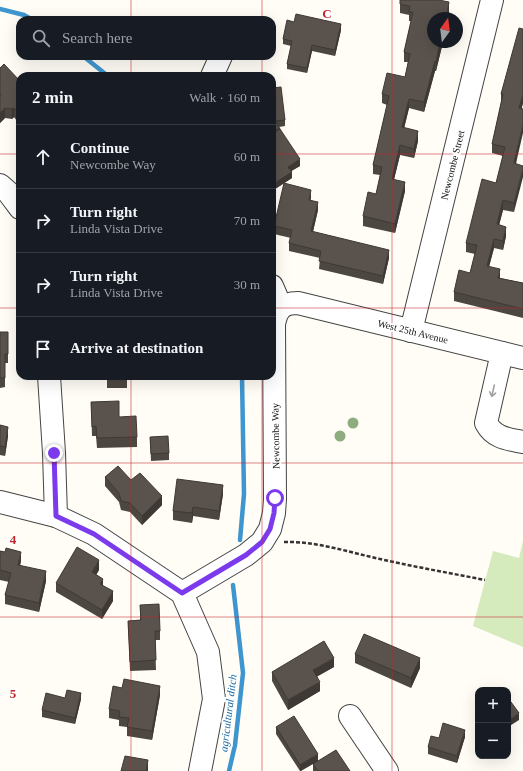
<!DOCTYPE html>
<html lang="en">
<head>
<meta charset="utf-8">
<style>
  :root { --surface:#171b24; --page:#242831; --text:#f1f3f6; --muted:#9ea1a6; --line:#363941 }
  body { margin:0; font-family:"Times New Roman",serif; background:var(--page); color:var(--text) }
  .controls { position:absolute; right:12px; bottom:12px; display:grid; overflow:hidden; border-radius:8px; box-shadow:0 4px 16px #0002 }
  .controls button { width:36px; height:36px; display:grid; place-items:center; padding:0; border:0; border-bottom:1px solid var(--line); background:var(--surface); color:var(--text); font:20px sans-serif }
  .compass { position:absolute; left:427px; top:12px; width:36px; height:36px; border-radius:50%; background:var(--surface); box-shadow:0 4px 16px #0002; rotate:14deg }
  .stop { position:absolute; width:12px; height:12px; margin:-9px; border:3px solid #7c3aed; border-radius:50%; background:#fff }
  .stop.end { background:#7c3aed; border-color:#fff; box-shadow:0 1px 4px #0008 }
  .list { margin:0; padding:0; list-style:none }
  h2 { display:flex; justify-content:space-between; align-items:center; height:52px; margin:0; padding:0 16px; font-size:17px }
  h2 small { font-size:13px; font-weight:400; color:var(--muted) }
  .list li { display:grid; grid-template-columns:26px 1fr auto; gap:12px; align-items:center; box-sizing:border-box; height:64px; padding:0 16px; border-top:1px solid var(--line) }
  .list b { display:block; font-size:15px; white-space:nowrap }
  .list p { margin:0; font-size:13px; white-space:nowrap; color:var(--muted) }
  .list em { font-size:13px; font-style:normal; color:var(--muted) }
  .icon { flex:none; width:22px; height:22px; fill:none; stroke:currentColor; stroke-width:2; stroke-linecap:round; stroke-linejoin:round }
  .map { position:relative; flex:none; width:523px; height:771px; overflow:hidden }
  .search { position:absolute; background:var(--surface); box-shadow:0 4px 16px #0002; left:16px; top:16px; width:260px; height:44px; display:flex; align-items:center; gap:10px; box-sizing:border-box; padding:0 14px; border-radius:12px; color:var(--muted); font-size:15px }
  .panel { position:absolute; background:var(--surface); box-shadow:0 4px 16px #0002; left:16px; top:72px; width:260px; height:308px; border-radius:12px }
  .map>svg:first-child { display:block }
  .green { fill:#d5ebbd }
  .lines { fill:none; stroke-linecap:round; stroke-linejoin:round }
  .stream { stroke:#3f96cf; stroke-width:4.5 }
  .minor-casing { stroke:#444; stroke-width:24 }
  .path { stroke:#333; stroke-width:2.5; stroke-dasharray:4 2; stroke-linecap:butt }
  .minor { stroke:#fff; stroke-width:22 }
  .tree { fill:#8dad7f }
  .wall { fill:#4d4742 }
  .shaded-wall { fill:#3f3936 }
  .building { fill:#5a524d; stroke:#3f3936 }
  .oneway { stroke:#a0a0a0 }
  .route { stroke:#7c3aed; stroke-width:5 }
  .grid { fill:none; stroke:#c4262e; stroke-width:1; stroke-opacity:0.55 }
  .labels { text-anchor:middle; stroke-width:4; stroke-linejoin:round; paint-order:stroke }
  .street-label { font-size:10px; fill:#111; stroke:#fff }
  .water-label { font-size:11px; font-style:italic; fill:#1768a6; stroke:#fff }
  .grid-label { font-size:13px; text-anchor:middle; font-weight:bold; fill:#c4262e; stroke:#fff; stroke-width:4; stroke-linejoin:round; paint-order:stroke }
</style>
</head>
<body>
<div class="map">
<svg width="523" height="771" viewBox="0 0 523 771">
  <rect width="100%" height="100%" fill="#fffdf5"/>
  <polygon class="green" points="523,541 523,647 473,626 493,551 519,558"/>
  <g class="lines">
    <g class="stream">
      <polyline points="0,9 24,15 33,20"/>
      <polyline points="83,56 108,76"/>
      <polyline points="240,540 244,494 242,376"/>
      <polyline points="229,771 235,745 243,673 233,585"/>
    </g>
    <g class="minor-casing">
      <g id="minor">
        <polyline points="212,76 221,56"/>
        <polyline points="0,185 8,192 20,208"/>
        <polyline points="272,286 281,307"/>
        <polyline points="411,331 492,0"/>
        <path d="M 502,353 L 486,423 C 494,438 508,439 523,442"/>
        <polyline points="49,376 54,453 56,516"/>
        <polyline points="0,502 56,516 94,534 182,593 208,652 214,699 200,771"/>
        <path d="M 182,593 L 246,555 L 262,542 L 270,529 L 274,513 L 275,499 L 274,324 C 277,309 282,303 298,303 L 523,358"/>
        <polyline points="350,716 387,771"/>
      </g>
    </g>
    <path class="path" d="M 284,542 C 316,541 348,552 380,559 C 415,567 450,573 485,580"/>
    <use href="#minor" class="minor"/>
  </g>
  <g class="tree">
    <circle cx="353" cy="423" r="5.5"/>
    <circle cx="340" cy="436" r="5.5"/>
  </g>
  <g class="wall">
    <polygon points="400,4 449,12 448,18 433,18 433,42 443,42 436,71 435,71 424,112 409,108 404,128 418,141 414,158 400,155 394,179 405,191 395,233 363,226 363,216 376,194 380,175 373,174 373,165 387,105 382,103 382,94 405,77 408,62 404,62 404,52 411,21 409,21 409,15 400,13"/>
    <polygon points="294,22 341,30 335,56 312,51 307,73 287,69 287,64 291,46 283,44 283,39"/>
    <polygon points="523,29 522,108 516,164 514,212 503,210 499,225 506,236 503,250 494,248 489,266 500,278 523,283 523,318 454,301 454,292 470,273 475,254 466,252 466,243 496,183 503,156 492,153 492,144 501,103 501,94"/>
    <polygon points="0,68 20,81 20,111 18,113 17,121 14,117 12,119 5,118 0,123"/>
    <polygon points="272,88 285,120 285,126 279,127 300,166 291,171 292,178 272,191"/>
    <polygon points="311,198 310,200 318,210 313,232 389,258 383,284 319,269 320,258 289,251 289,243 291,238 274,234 274,226"/>
    <polygon points="0,332 8,332 8,363 5,363 5,387 0,388"/>
    <rect x="107" y="376" width="20" height="12"/>
    <polygon points="91,402 119,417 137,437 137,447 97,448 96,436 92,436"/>
    <polygon points="0,425 8,436 5,456 0,455"/>
    <polygon points="150,437 169,453 169,460 151,461"/>
    <polygon points="105,477 131,480 162,505 142,525 130,512 121,510 119,502 105,486"/>
    <polygon points="223,494 219,520 193,516 192,523 173,520 173,511"/>
    <polygon points="0,551 21,561 20,565 46,581 39,612 5,604 5,595 9,582 0,580"/>
    <polygon points="99,570 96,575 113,601 102,619 56,592 56,583"/>
    <polygon points="140,605 160,631 160,640 155,640 156,670 130,671 128,621 140,620"/>
    <polygon points="355,654 420,668 411,688 355,663"/>
    <polygon points="334,667 317,676 320,691 288,710 272,681 272,672"/>
    <polygon points="160,695 152,740 127,736 127,727 119,726 119,720 109,718 109,709"/>
    <polygon points="65,698 81,699 75,724 42,717 42,710"/>
    <polygon points="276,727 318,761 301,771 300,771 276,734"/>
    <polygon points="465,737 457,763 428,754 428,747 439,738"/>
    <polygon points="313,764 350,771 313,771"/>
  </g>
  <g class="shaded-wall">
    <polygon points="449,2 449,12 448,18 446,18"/>
    <polygon points="341,24 341,30 335,56 335,50"/>
    <polygon points="440,42 443,42 436,71 436,62"/>
    <polygon points="312,45 312,51 307,73 307,68"/>
    <polygon points="435,61 435,71 424,112 424,102"/>
    <polygon points="523,94 523,104 519,117 519,108"/>
    <polygon points="20,95 20,111 18,113 17,121 17,112 19,96"/>
    <polygon points="409,99 409,108 402,137 402,127"/>
    <polygon points="5,108 5,118 0,123 0,113"/>
    <polygon points="14,108 14,117 12,119 12,109"/>
    <polygon points="523,124 523,133 514,172 514,163"/>
    <polygon points="418,131 418,141 414,158 414,149"/>
    <polygon points="400,145 400,155 392,188 392,179"/>
    <polygon points="300,159 300,166 288,173 288,167"/>
    <polygon points="523,168 523,177 514,212 514,203"/>
    <polygon points="292,172 292,178 272,191 272,185"/>
    <polygon points="405,182 405,191 395,233 395,224"/>
    <polygon points="311,190 311,198 309,208 309,200"/>
    <polygon points="503,200 503,210 497,233 497,224"/>
    <polygon points="318,202 318,210 311,239 311,231"/>
    <polygon points="506,227 506,236 503,250 503,241"/>
    <polygon points="494,239 494,248 487,275 487,266"/>
    <polygon points="389,250 389,258 383,284 383,276"/>
    <polygon points="500,269 500,278 498,278"/>
    <polygon points="8,427 8,436 5,456 5,447"/>
    <polygon points="223,485 223,494 219,520 219,511"/>
    <polygon points="162,496 162,505 142,525 142,516"/>
    <polygon points="193,507 193,516 192,523 192,513"/>
    <polygon points="21,552 21,561 18,574 18,565"/>
    <polygon points="99,560 99,570 92,582 92,572"/>
    <polygon points="46,571 46,581 39,612 39,603"/>
    <polygon points="103,579 103,588 100,584"/>
    <polygon points="113,591 113,601 102,619 102,610"/>
    <polygon points="334,658 334,667 313,679 313,670"/>
    <polygon points="420,658 420,668 411,688 411,678"/>
    <polygon points="320,682 320,691 288,710 288,700"/>
    <polygon points="160,686 160,695 152,740 152,731"/>
    <polygon points="81,693 81,699 75,724 75,718"/>
    <polygon points="519,713 519,720 508,727 508,721"/>
    <polygon points="465,730 465,737 457,763 457,756"/>
    <polygon points="318,754 318,761 300,771 300,765"/>
    <polygon points="148,760 148,771 146,771"/>
  </g>
  <g class="building">
    <polygon points="400,0 439,0 449,2 446,18 433,18 433,42 440,42 436,62 435,61 424,102 409,99 402,127 418,131 414,149 400,145 392,179 405,182 395,224 363,216 368,192 376,194 382,167 373,165 389,96 382,94 387,73 405,77 410,54 404,52 413,12 409,12 410,6 400,4"/>
    <polygon points="296,14 341,24 335,50 312,45 307,68 287,64 292,41 283,39 287,20 294,22"/>
    <polygon points="519,28 523,29 523,94 519,108 523,109 523,124 514,163 523,166 523,168 514,203 503,200 497,224 506,227 503,241 494,239 487,266 500,269 498,278 523,283 523,309 454,292 459,270 470,273 477,245 466,243 482,179 496,183 505,147 492,144 503,94 501,94"/>
    <polygon points="4,64 20,81 20,95 19,96 20,96 20,102 18,104 17,112 14,108 12,109 5,108 0,113 0,95 1,95 0,94 0,68"/>
    <polygon points="281,87 285,120 275,121 280,129 272,130 272,88"/>
    <polygon points="280,129 300,159 288,167 292,172 272,185 272,134"/>
    <polygon points="284,183 311,190 309,200 318,202 311,231 389,250 383,276 319,261 321,251 289,243 292,230 274,226"/>
    <polygon points="0,332 8,332 8,354 5,354 5,378 0,378"/>
    <rect x="107" y="376" width="20" height="2"/>
    <polygon points="119,401 119,417 136,416 137,437 97,438 96,426 92,427 91,402"/>
    <polygon points="0,425 8,427 5,447 0,446"/>
    <polygon points="168,436 169,453 151,454 150,437"/>
    <polygon points="118,466 131,480 140,473 162,496 142,516 130,503 121,501 119,493 105,477"/>
    <polygon points="177,479 223,485 219,511 193,507 192,513 173,511"/>
    <polygon points="77,547 99,560 92,572 103,579 100,584 113,591 102,610 56,583"/>
    <polygon points="6,548 21,552 18,565 46,571 39,603 5,595 11,573 0,570 0,551 5,552"/>
    <polygon points="159,604 160,631 155,631 156,660 130,662 128,621 141,620 140,605"/>
    <polygon points="364,634 420,658 411,678 355,654"/>
    <polygon points="324,641 334,658 313,670 320,682 288,700 272,672"/>
    <polygon points="124,679 160,686 152,731 127,727 129,718 119,717 120,711 109,709 113,686 122,688"/>
    <polygon points="67,690 81,693 75,718 42,710 46,693 65,698"/>
    <polygon points="508,698 519,713 508,721"/>
    <polygon points="294,716 318,754 300,765 276,727"/>
    <polygon points="443,723 465,730 457,756 428,747 431,736 439,738"/>
    <polygon points="336,750 350,771 318,771 313,764"/>
    <polygon points="125,756 148,760 146,771 121,771"/>
  </g>
  <defs><path id="oneway-shaft" d="M-6 0H5M1.5-3L5.5 0L1.5 3" fill="none" stroke-width="1.6" stroke-linecap="round" stroke-linejoin="round"/></defs>
  <use class="oneway" href="#oneway-shaft" transform="translate(493 391) rotate(103)"/>
  <g class="lines">
    <polyline class="route" points="54,453 56,516 94,534 182,593 246,555 262,542 270,529 274,513 275,498"/>
  </g>
  <path class="grid" d="M 131,0 L 131,20M 262,0 L 262,20M 392,0 L 392,771M 131,56 L 131,76M 262,56 L 262,76M 0,154 L 20,154M 272,154 L 523,154M 0,308 L 20,308M 272,308 L 523,308M 131,376 L 131,771M 262,376 L 262,771M 0,463 L 523,463M 0,617 L 523,617"/>
  <g class="labels">
    <g class="street-label">
      <text transform="translate(452 165) rotate(-76)" y="4">Newcombe Street</text>
      <text transform="translate(413 331) rotate(14)" y="4">West 25th Avenue</text>
      <text transform="translate(275 436) rotate(-91)" y="4">Newcombe Way</text>
    </g>
    <g class="water-label">
      <text transform="translate(228 713) rotate(-83)" y="4">agricultural ditch</text>
    </g>
  </g>
  <g class="grid-label">
    <text x="327" y="18">C</text>
    <text x="13" y="544">4</text>
    <text x="13" y="698">5</text>
  </g>
</svg>
<div class="controls">
<button>+</button>
<button>−</button>
</div>
<svg class="compass" viewBox="-18 -18 36 36"><path d="M0-13l5 13h-10z" fill="#e53935"/><path d="M0 13l5-13h-10z" fill="#9ea1a6"/></svg>
<div class="stop" style="left:275px;top:498px"></div>
<div class="stop end" style="left:54px;top:453px"></div>
<div class="search"><svg class="icon" aria-label="search" viewBox="0 0 24 24"><circle cx="10" cy="10" r="6"/><path d="M15 15l6 6"/></svg>Search here</div>
<section class="panel">
<h2>2 min<small>Walk · 160 m</small></h2>
<ul class="list">
<li><svg class="icon" aria-label="ahead" viewBox="0 0 24 24"><path d="M12 20V5M6 11l6-6 6 6"/></svg><div><b>Continue</b><p>Newcombe Way</p></div><em>60 m</em></li>
<li><svg class="icon" aria-label="right" viewBox="0 0 24 24"><path d="M7 20v-9h11M14 6l5 5-5 5"/></svg><div><b>Turn right</b><p>Linda Vista Drive</p></div><em>70 m</em></li>
<li><svg class="icon" aria-label="right" viewBox="0 0 24 24"><path d="M7 20v-9h11M14 6l5 5-5 5"/></svg><div><b>Turn right</b><p>Linda Vista Drive</p></div><em>30 m</em></li>
<li><svg class="icon" aria-label="arrive" viewBox="0 0 24 24"><path d="M6 21V4h12l-3 4 3 4H6"/></svg><div><b>Arrive at destination</b></div></li>
</ul>
</section>
</div>
</body>
</html>
